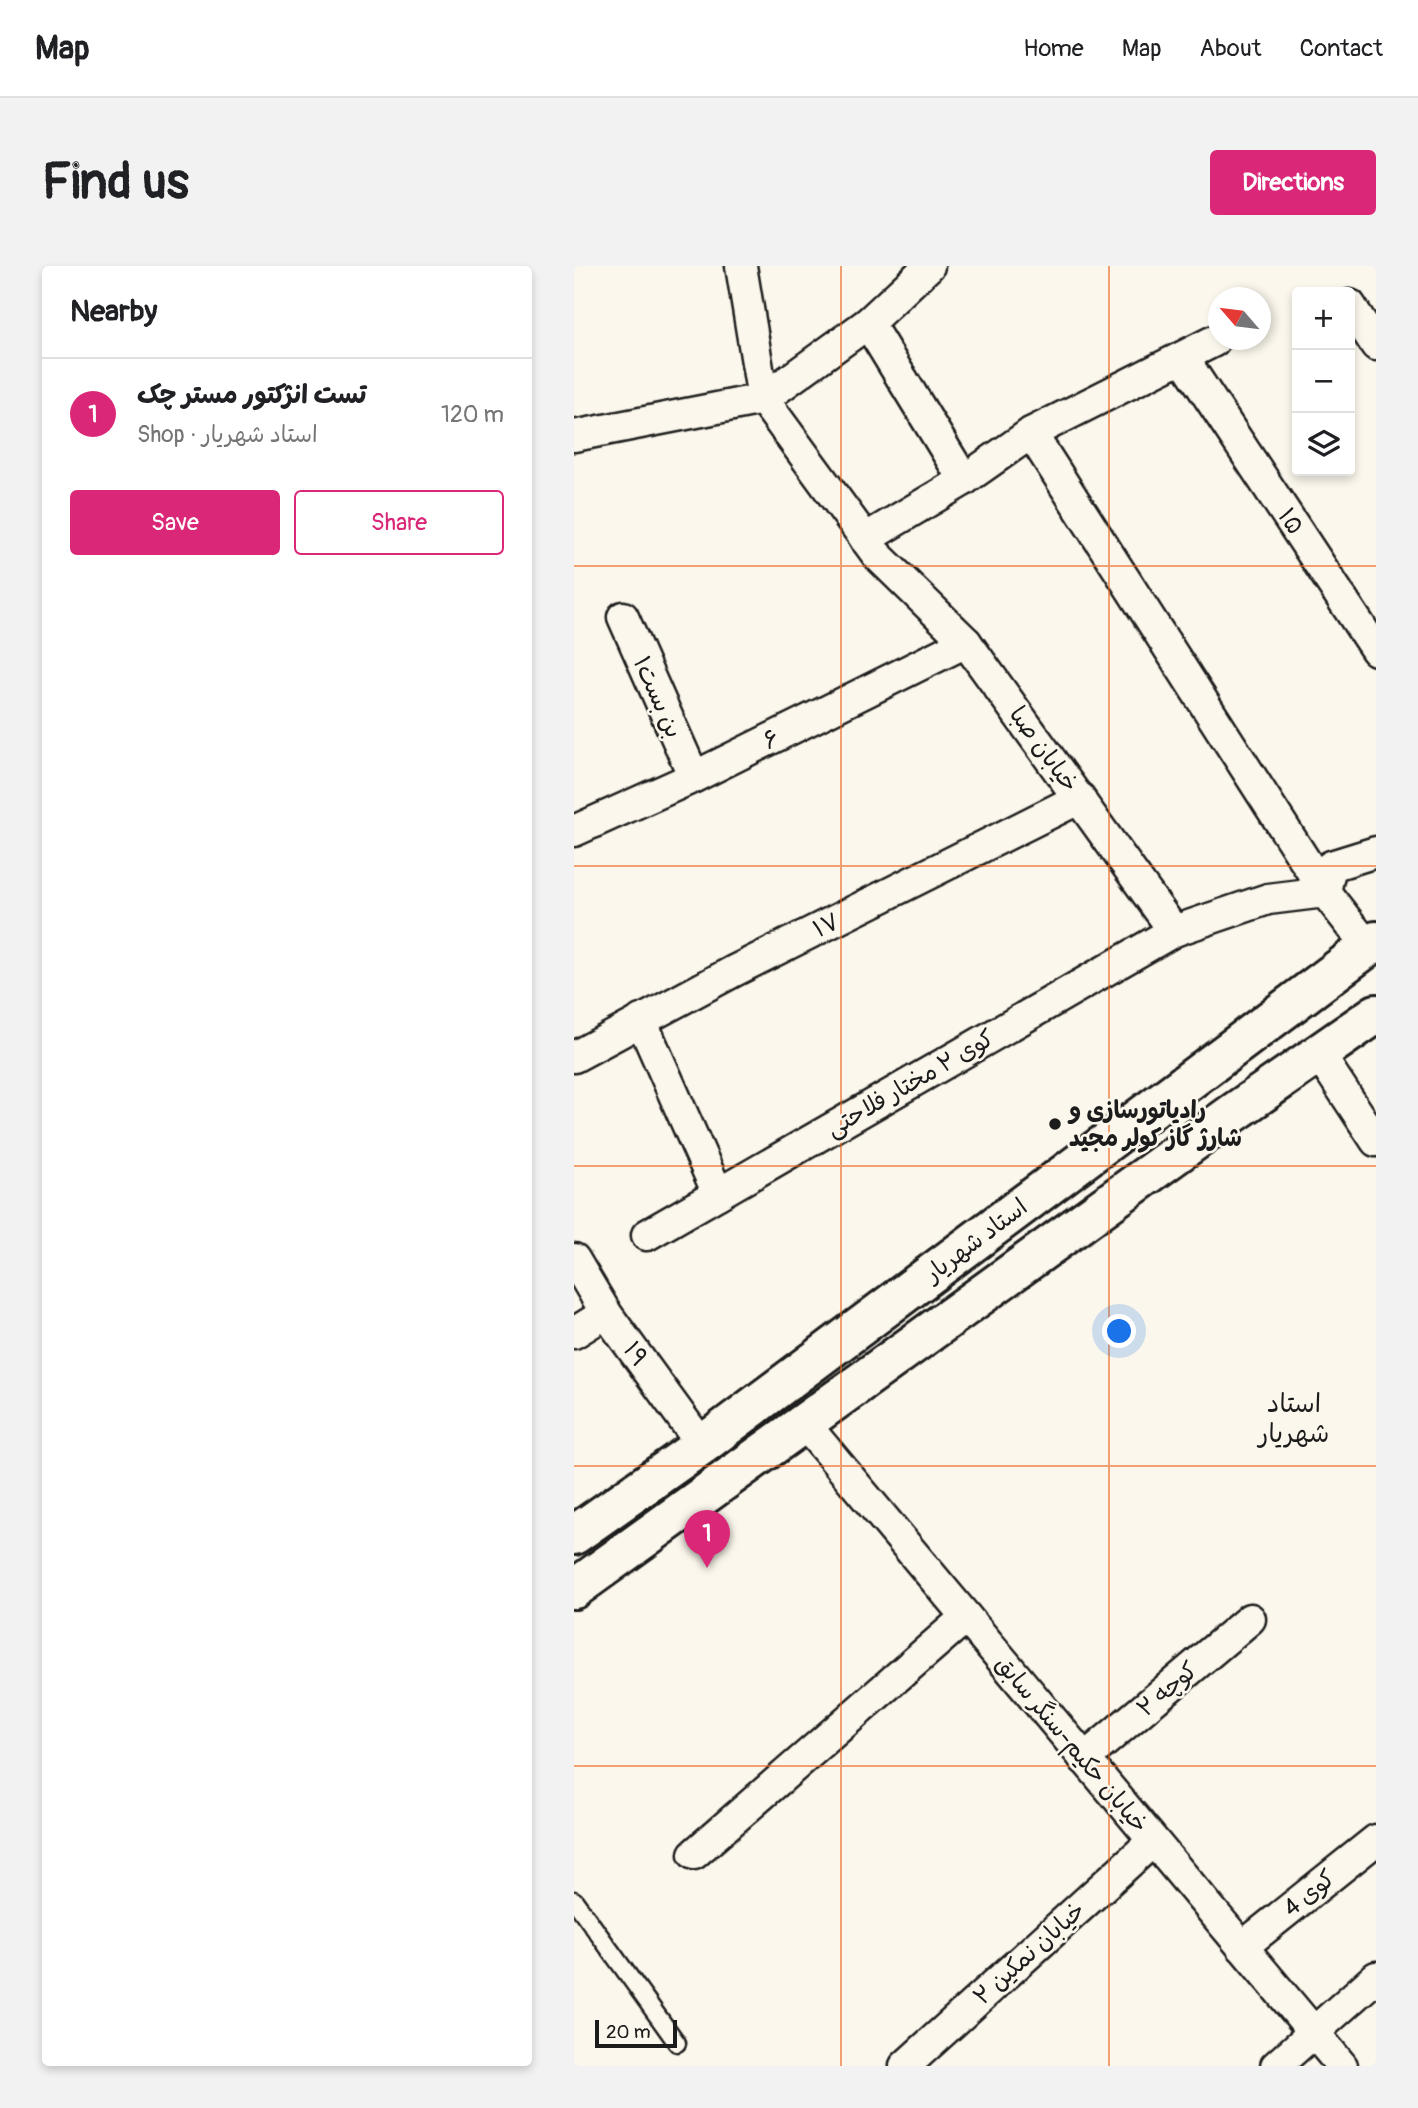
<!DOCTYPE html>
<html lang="en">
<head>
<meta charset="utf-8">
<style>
  :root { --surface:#fff; --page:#f2f2f2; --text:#202124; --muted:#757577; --line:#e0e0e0; --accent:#db2777 }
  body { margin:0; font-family:Pangolin,"Playpen Sans Arabic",sans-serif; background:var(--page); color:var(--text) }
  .controls { position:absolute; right:21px; top:21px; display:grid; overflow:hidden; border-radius:7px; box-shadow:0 4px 10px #0003 }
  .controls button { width:63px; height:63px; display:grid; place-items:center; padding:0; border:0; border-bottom:2px solid var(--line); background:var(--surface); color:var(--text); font:35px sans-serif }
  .compass { position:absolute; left:634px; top:21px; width:63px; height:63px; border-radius:50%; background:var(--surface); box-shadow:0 4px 10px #0003; rotate:298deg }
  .scale { position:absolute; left:21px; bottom:18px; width:82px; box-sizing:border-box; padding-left:7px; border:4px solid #1c1c1c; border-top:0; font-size:19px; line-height:24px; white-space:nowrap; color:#1c1c1c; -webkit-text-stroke:5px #fbf7ec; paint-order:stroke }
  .you { position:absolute; left:546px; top:1066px; width:24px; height:24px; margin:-18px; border:5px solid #fff; border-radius:50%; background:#1a73e8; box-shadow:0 0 0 10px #1a73e833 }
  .badge { display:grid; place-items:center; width:46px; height:46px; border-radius:50%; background:var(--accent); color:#fff; font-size:23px; font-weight:700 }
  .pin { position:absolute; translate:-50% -58px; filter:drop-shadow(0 2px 4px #0008) }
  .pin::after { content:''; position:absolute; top:37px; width:24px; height:21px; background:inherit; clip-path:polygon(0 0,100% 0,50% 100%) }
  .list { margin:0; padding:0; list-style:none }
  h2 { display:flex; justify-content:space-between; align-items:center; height:91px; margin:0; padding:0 28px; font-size:30px }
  h2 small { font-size:23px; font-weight:400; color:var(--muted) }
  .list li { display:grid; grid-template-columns:46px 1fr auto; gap:21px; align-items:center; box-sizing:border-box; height:112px; padding:0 28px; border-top:2px solid var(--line) }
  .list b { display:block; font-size:26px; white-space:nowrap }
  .list p { margin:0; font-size:23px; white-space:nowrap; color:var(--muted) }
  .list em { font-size:23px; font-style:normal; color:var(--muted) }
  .actions { display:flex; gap:14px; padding:21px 28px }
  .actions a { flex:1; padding:16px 0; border:2px solid var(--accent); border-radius:7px; text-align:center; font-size:24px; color:var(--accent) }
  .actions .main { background:var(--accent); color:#fff }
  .icon { flex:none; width:38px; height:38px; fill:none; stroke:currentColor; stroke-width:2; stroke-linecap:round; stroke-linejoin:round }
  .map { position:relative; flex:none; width:802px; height:1800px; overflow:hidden; border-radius:7px }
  header { display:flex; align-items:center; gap:42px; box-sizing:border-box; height:98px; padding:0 35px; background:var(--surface); border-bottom:2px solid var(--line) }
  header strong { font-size:33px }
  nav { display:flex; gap:38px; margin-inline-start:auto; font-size:24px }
  .intro { display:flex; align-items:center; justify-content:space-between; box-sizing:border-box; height:168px; padding:0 42px }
  h1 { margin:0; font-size:49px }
  .button { padding:18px 32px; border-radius:7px; background:var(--accent); color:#fff; font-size:24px; font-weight:700 }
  main { display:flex; gap:42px; padding:0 42px }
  aside { flex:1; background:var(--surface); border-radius:7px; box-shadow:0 4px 10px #0003 }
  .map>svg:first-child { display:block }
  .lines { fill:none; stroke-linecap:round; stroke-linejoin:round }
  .service-casing { stroke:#1c1c1c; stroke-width:21 }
  .minor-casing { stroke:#1c1c1c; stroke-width:35 }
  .primary-casing { stroke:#1c1c1c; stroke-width:44 }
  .service { stroke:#fbf7ec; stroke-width:16 }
  .minor { stroke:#fbf7ec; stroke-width:30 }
  .primary { stroke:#fbf7ec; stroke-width:38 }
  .grid { fill:none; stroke:#e8590c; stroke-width:2; stroke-opacity:0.55 }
  .poi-dot { fill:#1c1c1c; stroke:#fbf7ec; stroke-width:2.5 }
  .labels { text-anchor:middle; stroke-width:5; stroke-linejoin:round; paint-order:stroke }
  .street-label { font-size:24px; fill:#1c1c1c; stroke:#fbf7ec }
  .poi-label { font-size:24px; font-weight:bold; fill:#1c1c1c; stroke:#fbf7ec; text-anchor:start }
  .neighbourhood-label { font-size:26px; fill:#1c1c1c; stroke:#fbf7ec }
</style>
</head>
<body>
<header>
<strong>Map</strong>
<nav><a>Home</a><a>Map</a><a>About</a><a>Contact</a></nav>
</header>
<div class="intro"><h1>Find us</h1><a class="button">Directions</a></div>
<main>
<aside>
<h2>Nearby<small></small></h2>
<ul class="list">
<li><span class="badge">1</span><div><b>تست انژکتور مستر چک</b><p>Shop · استاد شهریار</p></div><em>120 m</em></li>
</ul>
<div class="actions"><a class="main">Save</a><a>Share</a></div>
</aside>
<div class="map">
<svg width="802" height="1800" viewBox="0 0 802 1800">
  <rect width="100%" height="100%" fill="#fbf7ec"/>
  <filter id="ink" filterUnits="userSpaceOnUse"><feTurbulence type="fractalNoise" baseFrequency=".0143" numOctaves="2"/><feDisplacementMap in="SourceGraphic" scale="14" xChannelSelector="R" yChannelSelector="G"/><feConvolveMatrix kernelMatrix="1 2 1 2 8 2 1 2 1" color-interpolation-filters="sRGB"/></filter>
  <g filter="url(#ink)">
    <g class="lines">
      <g class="service-casing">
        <polyline id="service" points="0,1634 103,1777"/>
      </g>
      <g class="minor-casing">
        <g id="minor">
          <polyline points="167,0 189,133 303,289 392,376 600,665 694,633 751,626 794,681"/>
          <polyline points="776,39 802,79"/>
          <polyline points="294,57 390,214"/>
          <polyline points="609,92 802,384"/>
          <polyline points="457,167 751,626"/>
          <polyline points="0,170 189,133 294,57 355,0"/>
          <polyline points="291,273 390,214 457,167 640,75"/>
          <polyline points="49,351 120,511"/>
          <polyline points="0,565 120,511 392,376"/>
          <polyline points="751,626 757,600 802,586"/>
          <polyline points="67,754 144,928"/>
          <polyline points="745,788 802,875"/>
          <polyline points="0,791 160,705 506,532"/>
          <polyline points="73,969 600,665"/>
          <polyline points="0,993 32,1047 128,1179"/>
          <polyline points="0,1067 32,1047"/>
          <polyline points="229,1156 768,1800"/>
          <polyline points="510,1493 676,1353"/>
          <polyline points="120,1588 392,1351"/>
          <polyline points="668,1681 802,1574"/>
          <polyline points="331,1800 579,1575"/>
          <polyline points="702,1800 802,1711"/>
        </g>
      </g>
      <g class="primary-casing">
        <g id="primary">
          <polyline points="0,1269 128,1179 802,675"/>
          <polyline points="0,1323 658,848 802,748"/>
        </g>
      </g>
      <use href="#service" class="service"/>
      <use href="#minor" class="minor"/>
      <use href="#primary" class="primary"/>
    </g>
  </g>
  <path class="grid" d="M 267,0 L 267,1800M 535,0 L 535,1800M 0,300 L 802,300M 0,600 L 802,600M 0,900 L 802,900M 0,1200 L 802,1200M 0,1500 L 802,1500"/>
  <circle class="poi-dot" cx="481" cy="858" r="7"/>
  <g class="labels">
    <g class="street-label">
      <text transform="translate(717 255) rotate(56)" y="8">۱۵</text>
      <text transform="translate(84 431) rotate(66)" y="8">بن بست۱</text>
      <text transform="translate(197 473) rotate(-26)" y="8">۶</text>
      <text transform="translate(470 483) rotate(54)" y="8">خیابان صبا</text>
      <text transform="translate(252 659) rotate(-26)" y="8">۱۷</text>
      <text transform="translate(336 817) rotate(-30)" y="8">کوی ۲ مختار فلاحتی</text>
      <text transform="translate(402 974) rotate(-37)" y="8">استاد شهریار</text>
      <text transform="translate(62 1088) rotate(54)" y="8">۱۹</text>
      <text transform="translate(593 1423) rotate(-40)" y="8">کوچه ۲</text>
      <text transform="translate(498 1478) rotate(50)" y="8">خیابان حکیم-سنگر سابق</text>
      <text transform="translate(735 1627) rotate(-39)" y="8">کوی 4</text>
      <text transform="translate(455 1687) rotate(-42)" y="8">خیابان نمکین ۲</text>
    </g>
    <g class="poi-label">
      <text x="495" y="852">رادیاتورسازی و<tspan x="495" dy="28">شارژ گاز کولر مجید</tspan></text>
    </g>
    <g class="neighbourhood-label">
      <text x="720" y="1146">استاد<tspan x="720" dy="30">شهریار</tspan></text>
    </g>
  </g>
</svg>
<div class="controls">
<button>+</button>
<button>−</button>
<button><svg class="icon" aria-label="layers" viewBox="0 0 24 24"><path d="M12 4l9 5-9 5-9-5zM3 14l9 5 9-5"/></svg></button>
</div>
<svg class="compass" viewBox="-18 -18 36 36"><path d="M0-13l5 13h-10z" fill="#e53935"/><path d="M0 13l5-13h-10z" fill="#757577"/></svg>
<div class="scale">20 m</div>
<div class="you"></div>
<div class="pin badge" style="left:133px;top:1302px">1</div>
</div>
</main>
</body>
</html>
